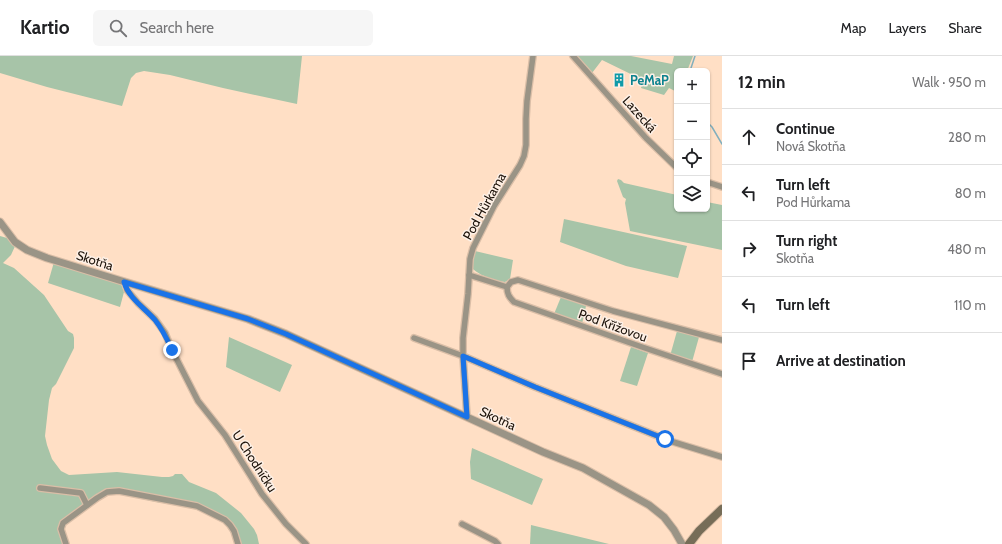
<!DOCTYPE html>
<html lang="en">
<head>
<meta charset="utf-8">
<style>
  :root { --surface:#fff; --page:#f6f6f6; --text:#202124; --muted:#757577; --line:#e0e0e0 }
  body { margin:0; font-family:Cabin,sans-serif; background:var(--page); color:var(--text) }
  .controls { position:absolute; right:12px; top:12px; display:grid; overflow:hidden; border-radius:6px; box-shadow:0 1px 3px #0004 }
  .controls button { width:36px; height:36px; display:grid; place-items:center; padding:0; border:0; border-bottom:1px solid var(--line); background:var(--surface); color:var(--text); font:20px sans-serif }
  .stop { position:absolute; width:12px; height:12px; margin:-9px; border:3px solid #1a73e8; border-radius:50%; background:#fff }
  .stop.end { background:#1a73e8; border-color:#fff; box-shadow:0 1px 4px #0008 }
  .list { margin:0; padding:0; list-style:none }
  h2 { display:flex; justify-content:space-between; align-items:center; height:52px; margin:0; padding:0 16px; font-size:17px }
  h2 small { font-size:13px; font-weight:400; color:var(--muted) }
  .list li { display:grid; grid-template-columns:26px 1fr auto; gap:12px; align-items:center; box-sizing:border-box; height:56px; padding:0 16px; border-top:1px solid var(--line) }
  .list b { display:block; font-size:15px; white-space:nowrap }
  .list p { margin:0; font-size:13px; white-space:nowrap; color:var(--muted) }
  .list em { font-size:13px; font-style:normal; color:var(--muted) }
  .icon { flex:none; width:22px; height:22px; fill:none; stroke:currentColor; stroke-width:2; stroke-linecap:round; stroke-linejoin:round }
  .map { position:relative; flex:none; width:722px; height:488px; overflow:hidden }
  header { display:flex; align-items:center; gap:24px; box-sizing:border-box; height:56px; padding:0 20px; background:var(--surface); border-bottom:1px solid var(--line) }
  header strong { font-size:19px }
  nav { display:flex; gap:22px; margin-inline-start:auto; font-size:14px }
  .search { width:280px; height:36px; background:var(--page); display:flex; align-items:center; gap:10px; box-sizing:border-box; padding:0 14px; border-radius:6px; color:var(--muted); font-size:15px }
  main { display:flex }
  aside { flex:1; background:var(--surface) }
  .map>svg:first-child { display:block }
  .green { fill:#a7c4a8 }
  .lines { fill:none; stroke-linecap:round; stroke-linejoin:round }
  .stream { stroke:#82afbd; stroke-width:1.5 }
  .minor-casing { stroke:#dabea7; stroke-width:8 }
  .tertiary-casing { stroke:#dabea7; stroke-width:9 }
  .secondary-casing { stroke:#dabea7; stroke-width:10 }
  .minor { stroke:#9a9486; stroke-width:5.5 }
  .tertiary { stroke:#9a9486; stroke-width:7 }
  .secondary { stroke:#766d58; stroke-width:8 }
  .route { stroke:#1a73e8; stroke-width:5 }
  .labels { text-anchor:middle; stroke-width:3; stroke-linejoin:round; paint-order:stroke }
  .culture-label { font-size:13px; font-weight:bold; fill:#0d838f; stroke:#fdf0e6; text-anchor:start }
  .street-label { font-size:13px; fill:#1a1007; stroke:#fdf0e6 }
</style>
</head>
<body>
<header>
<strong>Kartio</strong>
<div class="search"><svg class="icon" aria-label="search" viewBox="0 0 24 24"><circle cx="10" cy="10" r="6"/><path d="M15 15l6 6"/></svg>Search here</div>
<nav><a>Map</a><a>Layers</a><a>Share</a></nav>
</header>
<main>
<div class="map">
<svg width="722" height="488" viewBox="0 0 722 488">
  <rect width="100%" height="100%" fill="#ffdfc5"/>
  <g class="green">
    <polygon points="0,0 302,0 297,48 223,32 170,19 144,15 136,17 131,22 122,50 47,31 0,17"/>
    <polygon points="576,0 631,0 672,8 674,0 693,0 687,15 677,15 677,36 669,32 664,39 641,32 643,24 602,4 592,17"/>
    <polygon points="618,123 621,124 624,127 677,139 677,153 707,153 707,146 722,149 722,194 630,175 625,147 626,143 623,141 617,125"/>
    <polygon points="564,163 687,190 678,222 626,210 560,186"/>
    <polygon points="0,180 7,182 16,188 11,199 3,207 14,212 44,239 68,275 73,278 74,282 74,292 56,328 52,332 49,344 45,380 47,389 52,403 61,415 69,419 117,416 162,421 169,421 173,420 175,418 182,418 189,426 216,437 241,457 254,473 257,479 259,488 236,488 230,475 223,466 216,461 189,451 156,446 115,437 94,441 88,445 63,465 59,471 66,488 0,488"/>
    <path d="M 475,195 L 513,204 L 510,223 L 505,226 C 496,225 478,219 472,212 Z"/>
    <polygon points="54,206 121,228 124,236 120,251 48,227"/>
    <polygon points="561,241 586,250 582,268 554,258"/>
    <polygon points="677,275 699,281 692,306 670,300"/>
    <polygon points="229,281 292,309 280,336 226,311"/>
    <polygon points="631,291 648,297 637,330 620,325"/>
    <polygon points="472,392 543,423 532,449 471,423 470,406"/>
    <polygon points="531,469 609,488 530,488"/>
  </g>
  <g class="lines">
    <g class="stream">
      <polyline points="690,15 695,0"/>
      <polyline points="707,66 712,71 722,88"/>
    </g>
    <g class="minor-casing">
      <g id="minor">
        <polyline points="573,0 646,82 677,112"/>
        <polyline points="707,126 722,131"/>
        <path d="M 469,219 L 507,231 C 507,238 509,241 514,246 L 642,291 L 722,318"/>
        <polyline points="125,226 127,234 138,247 155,263 165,277 172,294 198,345 225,379 262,438 286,468 306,488"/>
        <polyline points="507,231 511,226 518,224 613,255 722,284"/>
        <polyline points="414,282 463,300 535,331 670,385 722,401"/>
        <polyline points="467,361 463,300 463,282 468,238 470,203 473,192 494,150 520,109 524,100 526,89 526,63 527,45 533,0"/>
        <polyline points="40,432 81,437 87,449"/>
        <polyline points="462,468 495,485 498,488"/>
        <polyline points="66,488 61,473 63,467 97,442 107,436 119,435 197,450 225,464 230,469 234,475 238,488"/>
      </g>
    </g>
    <g class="tertiary-casing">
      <polyline id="tertiary" points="0,166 15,186 27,194 47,202 125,226 248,263 286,278 543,396 583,412 649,449 664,461 674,474 682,488"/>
    </g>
    <g class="secondary-casing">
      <polyline id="secondary" points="689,488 699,475 722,453"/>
    </g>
    <use href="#minor" class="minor"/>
    <use href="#tertiary" class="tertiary"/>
    <use href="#secondary" class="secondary"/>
  </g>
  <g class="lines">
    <path class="route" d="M 172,294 C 167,283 163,274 155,264 C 145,252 129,243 124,226 L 248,263 L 286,278 L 467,361 L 463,300 L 535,331 L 665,383"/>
  </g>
  <defs>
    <g id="building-bare" transform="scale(1.08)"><path d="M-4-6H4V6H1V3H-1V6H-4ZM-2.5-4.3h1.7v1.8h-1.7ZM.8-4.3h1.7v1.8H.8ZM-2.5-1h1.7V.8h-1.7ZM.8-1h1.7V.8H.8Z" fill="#0f9aa8" stroke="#fdf0e6" stroke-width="2.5" paint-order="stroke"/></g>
  </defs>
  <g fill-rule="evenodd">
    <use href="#building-bare" x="619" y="24"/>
  </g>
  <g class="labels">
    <g class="culture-label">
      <text x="630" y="29">PeMaP</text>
    </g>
    <g class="street-label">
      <text transform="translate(640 58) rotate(48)" y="5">Lazecká</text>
      <text transform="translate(484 150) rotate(-61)" y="5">Pod Hůrkama</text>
      <text transform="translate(95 204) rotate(18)" y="5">Skotňa</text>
      <text transform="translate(613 269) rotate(20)" y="5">Pod Křížovou</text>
      <text transform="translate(498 362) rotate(25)" y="5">Skotňa</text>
      <text transform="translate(255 405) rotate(57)" y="5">U Chodníčku</text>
    </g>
  </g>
</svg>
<div class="controls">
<button>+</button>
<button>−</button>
<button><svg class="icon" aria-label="locate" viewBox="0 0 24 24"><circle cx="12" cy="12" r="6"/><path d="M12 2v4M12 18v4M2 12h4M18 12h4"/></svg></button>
<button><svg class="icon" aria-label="layers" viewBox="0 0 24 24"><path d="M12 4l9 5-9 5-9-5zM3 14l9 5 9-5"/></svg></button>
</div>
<div class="stop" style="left:665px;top:383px"></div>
<div class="stop end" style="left:172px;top:294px"></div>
</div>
<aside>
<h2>12 min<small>Walk · 950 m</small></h2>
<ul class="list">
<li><svg class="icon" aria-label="ahead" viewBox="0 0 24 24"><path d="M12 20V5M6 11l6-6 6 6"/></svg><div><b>Continue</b><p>Nová Skotňa</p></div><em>280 m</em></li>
<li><svg class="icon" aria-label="left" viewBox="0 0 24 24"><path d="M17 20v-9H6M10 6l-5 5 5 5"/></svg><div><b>Turn left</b><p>Pod Hůrkama</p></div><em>80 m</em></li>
<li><svg class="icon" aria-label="right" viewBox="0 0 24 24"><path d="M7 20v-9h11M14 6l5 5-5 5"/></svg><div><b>Turn right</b><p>Skotňa</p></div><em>480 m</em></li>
<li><svg class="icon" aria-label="left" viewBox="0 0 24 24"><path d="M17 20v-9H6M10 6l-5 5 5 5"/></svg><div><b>Turn left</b></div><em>110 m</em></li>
<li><svg class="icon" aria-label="arrive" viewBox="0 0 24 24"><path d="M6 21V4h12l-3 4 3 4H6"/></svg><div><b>Arrive at destination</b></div></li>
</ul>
</aside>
</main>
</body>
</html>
